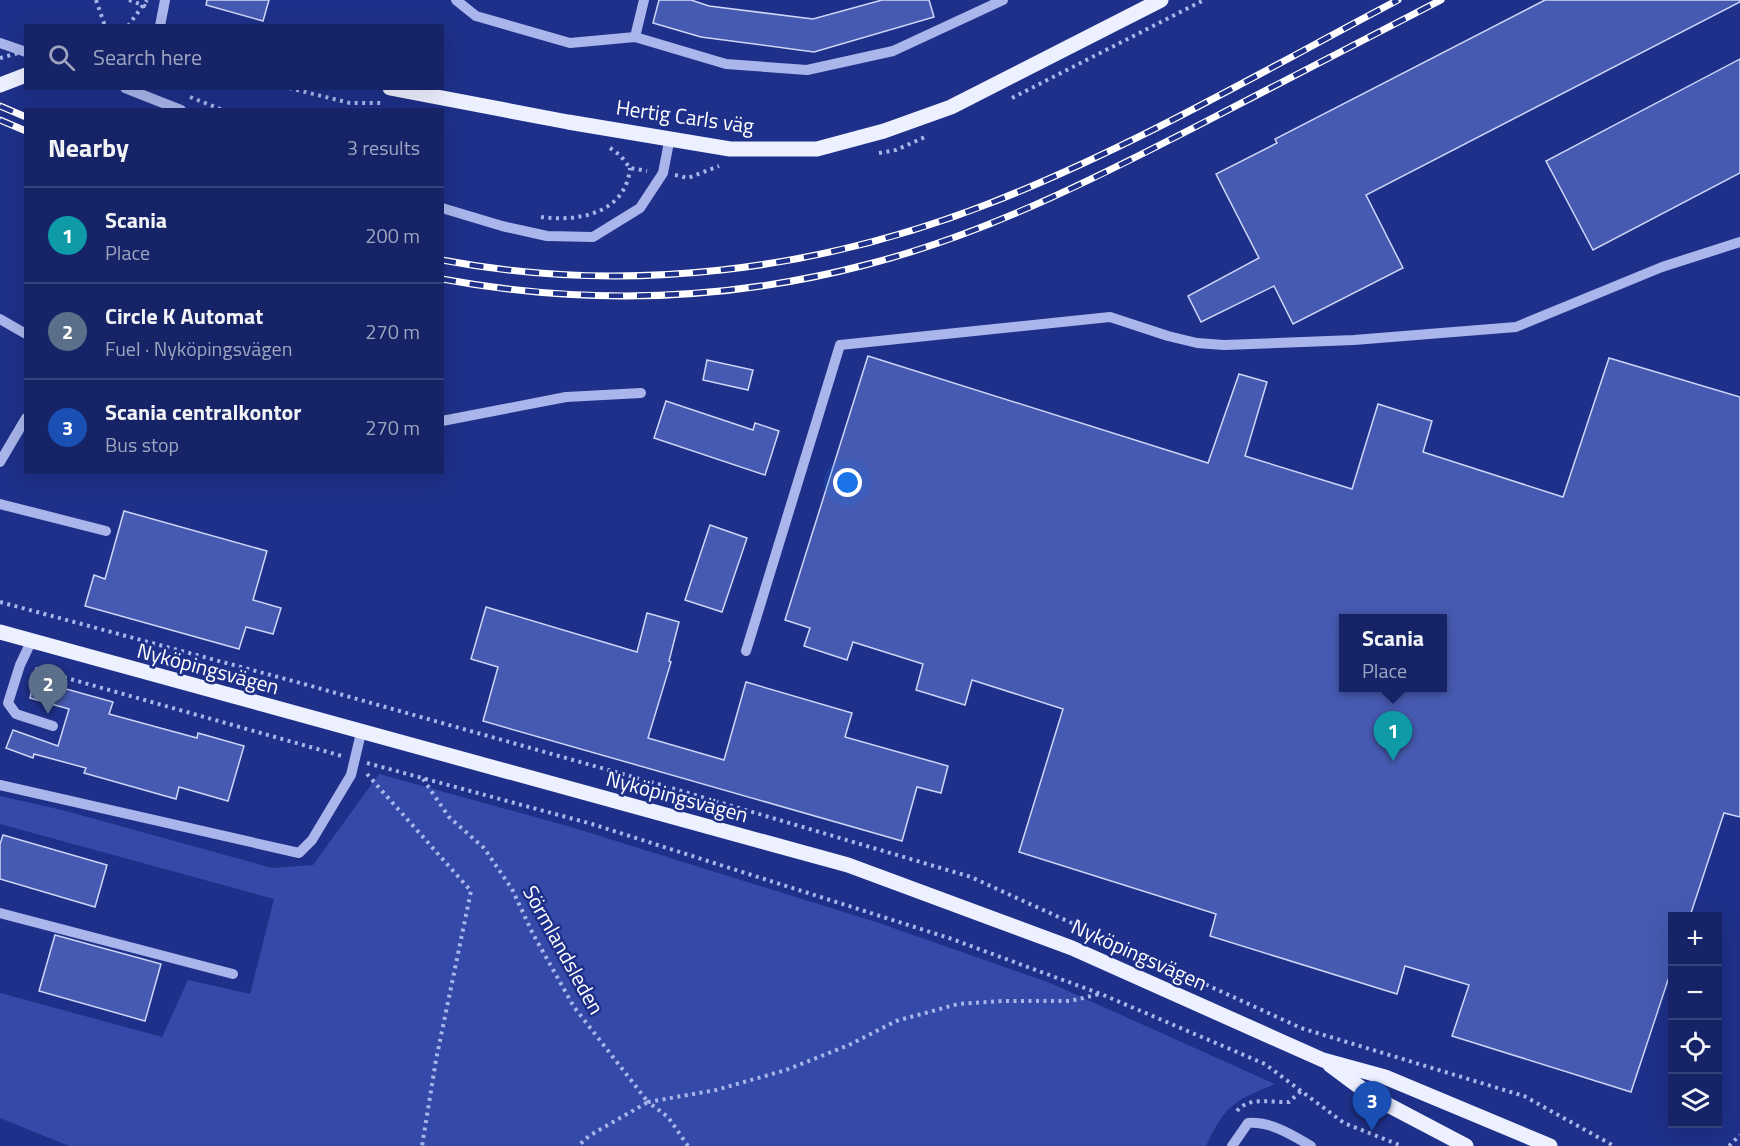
<!DOCTYPE html>
<html lang="en">
<head>
<meta charset="utf-8">
<style>
  :root { --surface:#162467; --page:#233070; --text:#f1f3f6; --muted:#9ea4c0; --line:#35417b; --accent:#faf768 }
  body { margin:0; font-family:"Titillium Web",sans-serif; background:var(--page); color:var(--text) }
  .controls { position:absolute; right:18px; bottom:18px; display:grid; overflow:hidden; border-radius:0px; box-shadow:0 6px 24px #0002 }
  .controls button { width:54px; height:54px; display:grid; place-items:center; padding:0; border:0; border-bottom:2px solid var(--line); background:var(--surface); color:var(--text); font:30px sans-serif }
  .you { position:absolute; left:848px; top:483px; width:21px; height:21px; margin:-15px; border:4px solid #fff; border-radius:50%; background:#1a73e8; box-shadow:0 0 0 9px #1a73e833 }
  .badge { display:grid; place-items:center; width:39px; height:39px; border-radius:50%; background:var(--accent); color:#fff; font-size:20px; font-weight:700 }
  .pin { position:absolute; translate:-50% -50px; filter:drop-shadow(0 2px 3px #0008) }
  .pin::after { content:''; position:absolute; top:32px; width:21px; height:18px; background:inherit; clip-path:polygon(0 0,100% 0,50% 100%) }
  .popup { position:absolute; left:1339px; top:614px; width:108px; height:78px; box-sizing:border-box; display:grid; place-content:center; border-radius:0px; background:var(--surface); filter:drop-shadow(0 2px 4px #0005); font-size:20px; white-space:nowrap; color:var(--muted) }
  .popup b { font-size:22px; color:var(--text) }
  .popup::after { content:''; position:absolute; left:50%; top:100%; margin-left:-12px; border:12px solid transparent; border-top-color:var(--surface) }
  .list { margin:0; padding:0; list-style:none }
  h2 { display:flex; justify-content:space-between; align-items:center; height:78px; margin:0; padding:0 24px; font-size:26px }
  h2 small { font-size:20px; font-weight:400; color:var(--muted) }
  .list li { display:grid; grid-template-columns:39px 1fr auto; gap:18px; align-items:center; box-sizing:border-box; height:96px; padding:0 24px; border-top:2px solid var(--line) }
  .list b { display:block; font-size:22px; white-space:nowrap }
  .list p { margin:0; font-size:20px; white-space:nowrap; color:var(--muted) }
  .list em { font-size:20px; font-style:normal; color:var(--muted) }
  .icon { flex:none; width:33px; height:33px; fill:none; stroke:currentColor; stroke-width:2; stroke-linecap:round; stroke-linejoin:round }
  .map { position:relative; flex:none; width:1740px; height:1146px; overflow:hidden }
  .search { position:absolute; background:var(--surface); box-shadow:0 6px 24px #0002; left:24px; top:24px; width:420px; height:66px; display:flex; align-items:center; gap:15px; box-sizing:border-box; padding:0 21px; border-radius:0px; color:var(--muted); font-size:22px }
  .panel { position:absolute; background:var(--surface); box-shadow:0 6px 24px #0002; left:24px; top:108px; width:420px; height:366px; border-radius:0px }
  .map>svg:first-child { display:block }
  .green { fill:#354aa8 }
  .building { fill:#475ab1; stroke:#ced6f8; stroke-width:1.5; fill-rule:evenodd }
  .lines { fill:none; stroke-linecap:round; stroke-linejoin:round }
  .path { stroke:#a9b5eb; stroke-width:4; stroke-dasharray:3 4.5; stroke-linecap:butt }
  .minor { stroke:#a9b5eb; stroke-width:10 }
  .major { stroke:#edf0fe; stroke-width:15 }
  .rail-casing { stroke:#fff; stroke-width:7 }
  .rail { stroke:#1e3089; stroke-width:4.5; stroke-dasharray:14; stroke-linecap:butt }
  .path-bridge { stroke:#a9b5eb; stroke-width:4; stroke-dasharray:3 4.5; stroke-linecap:butt }
  .labels { text-anchor:middle; stroke-width:5; stroke-linejoin:round; paint-order:stroke }
  .street-label { font-size:21px; fill:#fff; stroke:#1e3089 }
</style>
</head>
<body>
<div class="map">
<svg width="1740" height="1146" viewBox="0 0 1740 1146">
  <rect width="100%" height="100%" fill="#1e3089"/>
  <path class="green" d="M 379,774 L 571,827 L 879,923 L 1050,983 L 1275,1084 C 1234,1101 1225,1105 1206,1146 L 69,1146 L 0,1118 L 0,993 L 162,1037 L 188,980 L 250,994 L 274,899 L 0,824 L 0,796 L 66,811 L 272,868 L 313,865 Z"/>
  <g class="building">
    <polygon points="207,0 269,0 263,21 206,5"/>
    <polygon points="659,0 691,0 709,6 813,19 882,0 929,0 934,17 814,52 701,37 653,23"/>
    <polygon points="1545,0 1740,0 1740,2 1366,195 1403,268 1293,324 1274,286 1201,322 1188,296 1259,258 1216,174 1277,143 1275,139"/>
    <polygon points="1740,59 1740,173 1593,250 1546,161"/>
    <path d="M 868,356 L 1208,463 L 1239,374 L 1267,382 L 1245,456 L 1352,489 L 1378,404 L 1432,421 L 1423,452 L 1563,497 L 1609,358 L 1740,397 L 1740,817 L 1724,813 L 1690,916 L 1672,916 L 1672,968 L 1631,1092 L 1452,1036 L 1469,985 L 1405,966 L 1397,994 L 1210,936 L 1216,914 L 1019,852 L 1063,709 L 972,680 L 965,705 L 916,690 L 923,664 L 853,642 L 847,660 L 804,646 L 810,628 L 785,620 ZM 1344,618 L 1443,618 L 1443,687 L 1344,687 Z"/>
    <polygon points="707,360 753,370 748,390 703,380"/>
    <polygon points="666,401 753,430 755,423 779,431 765,475 654,438"/>
    <polygon points="124,511 267,551 253,600 281,608 273,634 246,627 239,649 85,606 94,575 105,579"/>
    <polygon points="710,525 747,538 722,612 685,600"/>
    <polygon points="486,607 637,652 647,613 679,622 669,661 671,662 648,738 724,760 746,682 852,713 845,737 948,766 941,793 917,787 902,841 483,721 498,667 471,659"/>
    <polygon points="34,680 113,702 109,714 197,738 198,733 244,746 228,801 179,787 176,799 84,773 86,768 34,754 33,758 6,748 13,730 58,746 69,709 30,698"/>
    <polygon points="3,835 107,865 95,907 0,879 0,844"/>
    <polygon points="55,935 161,964 145,1021 39,991"/>
  </g>
  <g class="lines">
    <g class="path">
      <polyline points="96,0 105,26"/>
      <polyline points="129,0 150,8"/>
      <polyline points="128,26 147,0"/>
      <polyline points="289,88 350,103 383,103"/>
      <polyline points="190,97 223,110"/>
      <polyline points="1012,98 1204,0"/>
      <polyline points="610,148 620,155 630,168 647,171"/>
      <polyline points="879,153 896,150 925,137"/>
      <polyline points="675,175 688,178 719,166"/>
      <path d="M 541,217 C 579,222 626,213 630,168"/>
      <polyline points="0,602 304,684 658,784 971,877 1301,1028 1524,1096 1614,1146"/>
      <polyline points="35,669 342,756"/>
      <polyline points="367,763 592,824 949,938 1101,994 1265,1064 1344,1123 1402,1146"/>
      <polyline points="367,774 471,891 436,1060 422,1146"/>
      <polyline points="423,779 449,817 484,848 512,889 533,934 574,1007 648,1102 589,1136 578,1146"/>
      <path d="M 1237,1111 C 1249,1096 1271,1103 1289,1102 L 1301,1091"/>
      <polyline points="688,1146 668,1117 648,1102 716,1090 786,1070 849,1045 896,1021 958,1004 1002,1001 1070,1001 1100,994"/>
      <polyline points="1729,1146 1740,1135"/>
    </g>
    <g class="minor">
      <polyline points="456,0 476,16 570,43 635,37 726,64 807,70 893,51 1003,0"/>
      <polyline points="160,26 165,0"/>
      <polyline points="635,37 644,0"/>
      <polyline points="0,43 26,52"/>
      <polyline points="125,88 181,110"/>
      <polyline points="442,208 502,226 547,236 593,237 640,208 663,173 670,137"/>
      <polyline points="0,319 26,334"/>
      <polyline points="442,421 566,397 641,393"/>
      <polyline points="0,462 26,418"/>
      <polyline points="0,504 106,531"/>
      <polyline points="31,642 20,665 8,703 16,714 53,726"/>
      <polyline points="746,651 840,345 1110,317 1168,336 1197,343 1224,345 1354,340 1516,327 1662,267 1740,242"/>
      <polyline points="0,785 299,853 312,840 351,775 361,733"/>
      <polyline points="0,913 233,974"/>
      <path d="M 1232,1146 L 1248,1123 C 1270,1121 1292,1135 1311,1146"/>
    </g>
    <g class="major">
      <polyline points="0,85 26,75"/>
      <polyline points="390,88 568,122 730,149 817,149 884,131 951,107 1161,0"/>
      <polyline points="0,632 848,865 1072,948 1323,1060 1385,1077 1550,1146"/>
      <polyline points="1330,1065 1373,1097 1466,1146"/>
    </g>
    <g class="rail-casing">
      <g id="rail">
        <polyline points="0,106 26,117"/>
        <polyline points="0,120 26,131"/>
        <path d="M 442,260 C 627,295 818,271 993,202 C 1133,147 1265,70 1398,0"/>
        <path d="M 442,279 C 583,305 727,301 865,265 C 983,235 1092,180 1199,125 C 1280,83 1360,42 1441,0"/>
      </g>
    </g>
    <use href="#rail" class="rail"/>
    <polyline class="path-bridge" points="0,58 26,51"/>
  </g>
  <g class="labels">
    <g class="street-label">
      <text transform="translate(685 117) rotate(8)" y="7">Hertig Carls väg</text>
      <text transform="translate(208 669) rotate(15)" y="7">Nyköpingsvägen</text>
      <text transform="translate(677 797) rotate(15)" y="7">Nyköpingsvägen</text>
      <text transform="translate(563 950) rotate(61)" y="7">Sörmlandsleden</text>
      <text transform="translate(1139 955) rotate(24)" y="7">Nyköpingsvägen</text>
    </g>
  </g>
</svg>
<div class="controls">
<button>+</button>
<button>−</button>
<button><svg class="icon" aria-label="locate" viewBox="0 0 24 24"><circle cx="12" cy="12" r="6"/><path d="M12 2v4M12 18v4M2 12h4M18 12h4"/></svg></button>
<button><svg class="icon" aria-label="layers" viewBox="0 0 24 24"><path d="M12 4l9 5-9 5-9-5zM3 14l9 5 9-5"/></svg></button>
</div>
<div class="you"></div>
<div class="pin badge" style="left:1393px;top:761px;background:#0f9aa8">1</div>
<div class="popup"><b>Scania</b>Place</div>
<div class="pin badge" style="left:48px;top:714px;background:#5c6f8a">2</div>
<div class="pin badge" style="left:1372px;top:1131px;background:#1a4fb4">3</div>
<div class="search"><svg class="icon" aria-label="search" viewBox="0 0 24 24"><circle cx="10" cy="10" r="6"/><path d="M15 15l6 6"/></svg>Search here</div>
<section class="panel">
<h2>Nearby<small>3 results</small></h2>
<ul class="list">
<li><span class="badge" style="background:#0f9aa8">1</span><div><b>Scania</b><p>Place</p></div><em>200 m</em></li>
<li><span class="badge" style="background:#5c6f8a">2</span><div><b>Circle K Automat</b><p>Fuel · Nyköpingsvägen</p></div><em>270 m</em></li>
<li><span class="badge" style="background:#1a4fb4">3</span><div><b>Scania centralkontor</b><p>Bus stop</p></div><em>270 m</em></li>
</ul>
</section>
</div>
</body>
</html>
